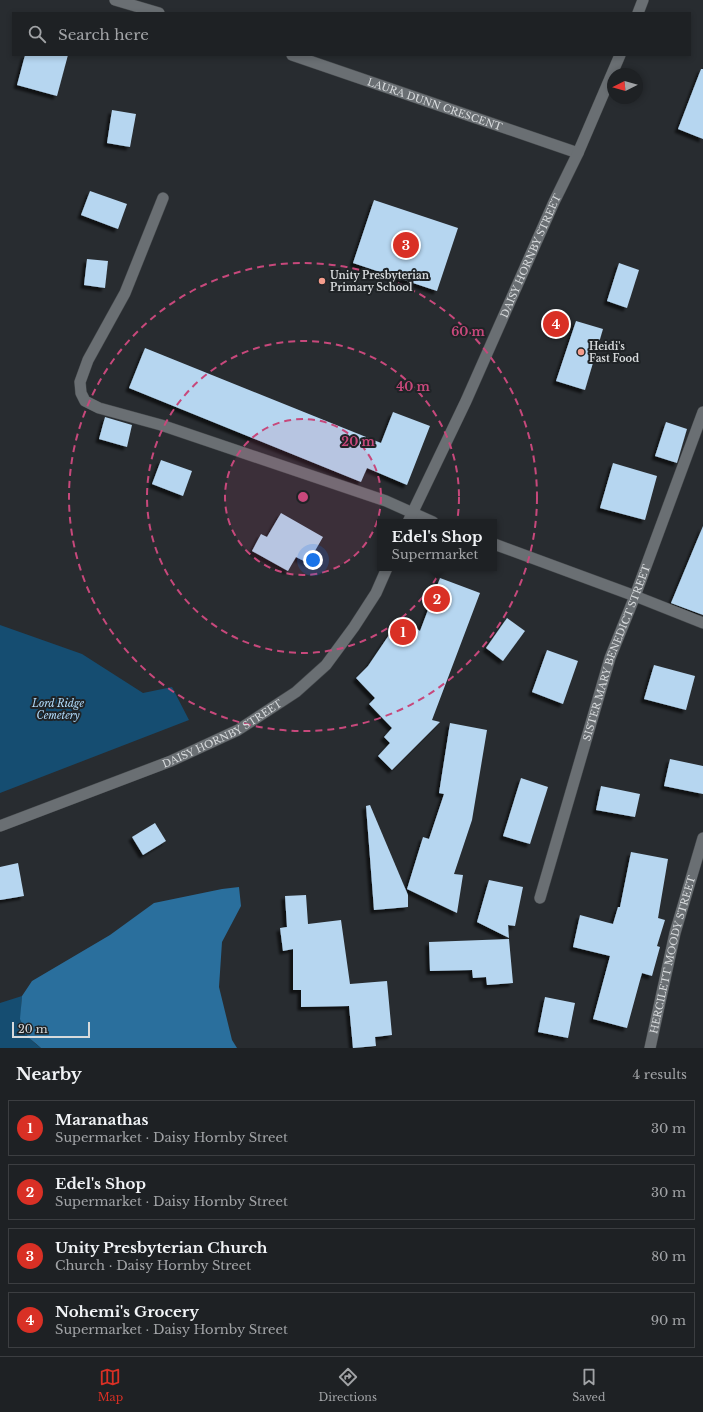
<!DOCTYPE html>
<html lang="en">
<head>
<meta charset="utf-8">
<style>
  :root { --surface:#1e2124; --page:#26292c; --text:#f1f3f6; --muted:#a1a3a6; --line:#3c3e41; --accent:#d93025 }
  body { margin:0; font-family:"Libre Baskerville",serif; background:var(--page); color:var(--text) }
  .compass { position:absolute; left:607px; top:68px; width:36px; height:36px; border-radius:50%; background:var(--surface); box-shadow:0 2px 6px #0003; rotate:265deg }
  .scale { position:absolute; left:12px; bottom:10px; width:78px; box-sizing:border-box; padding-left:4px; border:2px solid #d7dadc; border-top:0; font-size:11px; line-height:14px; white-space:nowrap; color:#d7dadc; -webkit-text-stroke:3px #1f2326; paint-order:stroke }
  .you { position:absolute; left:313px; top:560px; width:14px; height:14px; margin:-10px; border:3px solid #fff; border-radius:50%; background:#1a73e8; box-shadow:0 0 0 6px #1a73e833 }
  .badge { display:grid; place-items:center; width:26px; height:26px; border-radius:50%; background:var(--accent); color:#fff; font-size:13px; font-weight:700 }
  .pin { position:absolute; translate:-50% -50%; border:2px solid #fff; box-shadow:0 1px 4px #0006 }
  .popup { position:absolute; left:377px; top:519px; width:120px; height:52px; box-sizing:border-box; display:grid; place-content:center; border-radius:0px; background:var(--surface); filter:drop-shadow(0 1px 3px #0005); font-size:13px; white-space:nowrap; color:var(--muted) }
  .popup b { font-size:15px; color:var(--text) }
  .popup::after { content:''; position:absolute; left:50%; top:100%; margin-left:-8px; border:8px solid transparent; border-top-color:var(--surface) }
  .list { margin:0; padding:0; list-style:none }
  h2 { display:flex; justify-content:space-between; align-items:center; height:52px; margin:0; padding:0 16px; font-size:17px }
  h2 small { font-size:13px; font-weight:400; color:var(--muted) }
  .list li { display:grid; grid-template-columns:26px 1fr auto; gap:12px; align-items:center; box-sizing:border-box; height:56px; margin:0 8px 8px; padding:0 8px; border:1px solid var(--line); border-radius:0px }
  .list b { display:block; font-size:15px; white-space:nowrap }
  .list p { margin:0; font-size:13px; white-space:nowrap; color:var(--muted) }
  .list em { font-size:13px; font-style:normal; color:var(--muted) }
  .icon { flex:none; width:22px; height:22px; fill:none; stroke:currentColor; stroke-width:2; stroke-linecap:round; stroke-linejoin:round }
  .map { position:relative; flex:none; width:703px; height:1048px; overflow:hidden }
  .search { position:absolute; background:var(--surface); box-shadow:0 2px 6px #0003; left:12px; right:12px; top:12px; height:44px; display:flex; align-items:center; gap:10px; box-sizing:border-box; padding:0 14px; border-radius:0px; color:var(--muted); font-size:15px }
  .sheet { height:308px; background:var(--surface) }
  nav { display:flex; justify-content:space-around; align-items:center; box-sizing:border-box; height:56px; border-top:1px solid var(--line); background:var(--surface); font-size:11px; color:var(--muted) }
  nav a { display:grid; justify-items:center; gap:2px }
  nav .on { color:var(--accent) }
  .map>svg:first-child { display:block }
  .green { fill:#154d71 }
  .water { fill:#2a6f9d }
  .building { fill:#b6d6f0; filter:url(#shadow) }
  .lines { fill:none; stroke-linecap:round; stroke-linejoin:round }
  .minor-casing { stroke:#44484b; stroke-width:12 }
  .tertiary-casing { stroke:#44484b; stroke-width:12 }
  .minor { stroke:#6a6f73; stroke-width:11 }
  .tertiary { stroke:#6a6f73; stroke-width:11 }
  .ring { fill:none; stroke:#c7487b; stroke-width:2; stroke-dasharray:7 5 }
  .poi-dot { fill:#f49d8c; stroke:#1f2326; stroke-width:1.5 }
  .labels { text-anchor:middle; stroke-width:4; stroke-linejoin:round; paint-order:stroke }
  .street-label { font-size:10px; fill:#d7dadc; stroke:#1f2326 }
  .poi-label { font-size:10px; font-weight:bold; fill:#d7dadc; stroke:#1f2326; text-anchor:start }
  .park-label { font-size:10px; font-style:italic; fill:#b3ddfd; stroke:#1f2326 }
  .centre { fill:#c7487b; stroke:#1f2326; stroke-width:2 }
  .ring-label { font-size:12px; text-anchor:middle; font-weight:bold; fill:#c7487b; stroke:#1f2326; stroke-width:4; stroke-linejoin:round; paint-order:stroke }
</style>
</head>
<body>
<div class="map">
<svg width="703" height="1048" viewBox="0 0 703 1048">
  <defs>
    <filter id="shadow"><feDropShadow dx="-3.5" dy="3.5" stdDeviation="1" flood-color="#0009"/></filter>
  </defs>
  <rect width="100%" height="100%" fill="#282c30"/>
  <g class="green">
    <polygon points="0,625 82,654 143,693 172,687 189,720 0,793"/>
    <path d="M 22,996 C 20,1020 20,1033 41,1048 L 0,1048 L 0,1003 Z"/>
  </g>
  <polygon class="water" points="239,887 241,906 222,942 219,987 232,1040 237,1048 41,1048 28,1037 20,1019 22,996 32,981 110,935 154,903 222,889"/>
  <g class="building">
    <polygon points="25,55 68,55 57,96 17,85"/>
    <polygon points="701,69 703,69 703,139 678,129"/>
    <polygon points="112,110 136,114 130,147 107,143"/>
    <polygon points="90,191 127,204 118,229 81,215"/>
    <polygon points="374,200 458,228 437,291 353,263"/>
    <polygon points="87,259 108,261 105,288 84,285"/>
    <polygon points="619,263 639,270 627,308 607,301"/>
    <polygon points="576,321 603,329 585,390 556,381"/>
    <polygon points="145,348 381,443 393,412 430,426 407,485 367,468 361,482 129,388"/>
    <polygon points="105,417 132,425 127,447 99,439"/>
    <polygon points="666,422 687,429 677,463 655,456"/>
    <polygon points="161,460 192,471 183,496 152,484"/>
    <polygon points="613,463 657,476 645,520 600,508"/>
    <polygon points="281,513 323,537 308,563 296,557 288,571 252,551 261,534 267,537"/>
    <polygon points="703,526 703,615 671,603"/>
    <polygon points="440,578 480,593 432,720 440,722 392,770 378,756 390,743 384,737 392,728 369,704 375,698 356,678 368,666 391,632 396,636 406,621 420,631"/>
    <polygon points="507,618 525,631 503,661 486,648"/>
    <polygon points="547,650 578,661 563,704 532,692"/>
    <polygon points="654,665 695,676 686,710 644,699"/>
    <polygon points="450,723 487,730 472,820 454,874 463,875 457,913 407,889 423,837 429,839 444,794 439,793"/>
    <polygon points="670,759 703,766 703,794 664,786"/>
    <polygon points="521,778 548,787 530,844 503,836"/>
    <polygon points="601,786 640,794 635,817 596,810"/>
    <polygon points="370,805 408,895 408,907 374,910 366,806"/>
    <polygon points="155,823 166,841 143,855 132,837"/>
    <polygon points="631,852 668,859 658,918 665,920 657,946 660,947 652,976 642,973 627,1028 593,1019 610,956 573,947 580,915 613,924 618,907 620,907"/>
    <polygon points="18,863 24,896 0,900 0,867"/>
    <polygon points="489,880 523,887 515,926 508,925 509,938 477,922"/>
    <polygon points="306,895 308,924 341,920 350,984 387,981 392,1035 375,1037 376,1046 353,1048 349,1006 301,1007 301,990 293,990 293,949 283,951 280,928 287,927 285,896"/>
    <polygon points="509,939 513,983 487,985 486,977 473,978 472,970 430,971 429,942"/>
    <polygon points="545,997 575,1003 568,1038 538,1032"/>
  </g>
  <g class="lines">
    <g class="minor-casing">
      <g id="minor">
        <polyline points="115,0 159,13"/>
        <path id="s1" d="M 292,55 L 578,153"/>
        <polyline points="163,198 125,293 88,360 80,382 81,393 85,401 99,408 161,425 386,501 433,522"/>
        <polyline points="494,544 635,596 703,623"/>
        <path id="s2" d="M 540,898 L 610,658 L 635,596 L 703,412"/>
        <path id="s3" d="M 650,1048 L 675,933 L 703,838"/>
      </g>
    </g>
    <g class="tertiary-casing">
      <g id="tertiary">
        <polyline points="638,13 643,0"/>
        <path id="s4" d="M 408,522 L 466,401 L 554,202 L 578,153 L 620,55"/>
        <path id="s5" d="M 0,826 L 171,761 L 238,730 L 296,692 L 326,665 L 354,627 L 376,593 L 387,568"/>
      </g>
    </g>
    <use href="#minor" class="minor"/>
    <use href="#tertiary" class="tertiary"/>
  </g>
  <circle cx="303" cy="497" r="78" fill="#c7487b" fill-opacity=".12"/>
  <g class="ring">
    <circle cx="303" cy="497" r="78"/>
    <circle cx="303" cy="497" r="156"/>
    <circle cx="303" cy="497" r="234"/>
  </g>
  <g class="poi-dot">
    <circle cx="322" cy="281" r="4"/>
    <circle cx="581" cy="352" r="4"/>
  </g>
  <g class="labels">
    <g class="street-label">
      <text dy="4" stroke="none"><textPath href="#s1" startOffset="151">LAURA DUNN CRESCENT</textPath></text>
      <text dy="4" stroke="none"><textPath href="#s4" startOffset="293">DAISY HORNBY STREET</textPath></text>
      <text dy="4" stroke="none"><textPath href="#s2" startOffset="257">SISTER MARY BENEDICT STREET</textPath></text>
      <text dy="4" stroke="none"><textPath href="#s5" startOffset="241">DAISY HORNBY STREET</textPath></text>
      <text dy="4" stroke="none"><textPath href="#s3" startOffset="96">HERCILETT MOODY STREET</textPath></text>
    </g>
    <g class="poi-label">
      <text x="330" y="279">Unity Presbyterian<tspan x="330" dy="12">Primary School</tspan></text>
      <text x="589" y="350">Heidi's<tspan x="589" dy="12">Fast Food</tspan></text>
    </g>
    <g class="park-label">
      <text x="58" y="707">Lord Ridge<tspan x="58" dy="12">Cemetery</tspan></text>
    </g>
  </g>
  <circle cx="303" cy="497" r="6" class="centre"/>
  <g class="ring-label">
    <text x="468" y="336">60 m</text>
    <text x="413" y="391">40 m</text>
    <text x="358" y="446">20 m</text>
  </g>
</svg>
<svg class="compass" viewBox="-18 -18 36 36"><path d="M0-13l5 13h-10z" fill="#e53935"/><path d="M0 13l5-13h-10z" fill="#a1a3a6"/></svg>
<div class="scale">20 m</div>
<div class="you"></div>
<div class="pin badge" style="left:403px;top:632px">1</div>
<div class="pin badge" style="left:437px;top:599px">2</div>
<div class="popup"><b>Edel's Shop</b>Supermarket</div>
<div class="pin badge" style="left:406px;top:245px">3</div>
<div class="pin badge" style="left:556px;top:324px">4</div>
<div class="search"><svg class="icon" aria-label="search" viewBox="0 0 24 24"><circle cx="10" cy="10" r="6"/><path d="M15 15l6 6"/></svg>Search here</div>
</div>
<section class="sheet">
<h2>Nearby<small>4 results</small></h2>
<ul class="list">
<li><span class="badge">1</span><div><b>Maranathas</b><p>Supermarket · Daisy Hornby Street</p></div><em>30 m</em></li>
<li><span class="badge">2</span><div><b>Edel's Shop</b><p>Supermarket · Daisy Hornby Street</p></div><em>30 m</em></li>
<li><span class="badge">3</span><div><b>Unity Presbyterian Church</b><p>Church · Daisy Hornby Street</p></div><em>80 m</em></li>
<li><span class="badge">4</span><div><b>Nohemi's Grocery</b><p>Supermarket · Daisy Hornby Street</p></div><em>90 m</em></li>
</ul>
</section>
<nav>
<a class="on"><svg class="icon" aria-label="map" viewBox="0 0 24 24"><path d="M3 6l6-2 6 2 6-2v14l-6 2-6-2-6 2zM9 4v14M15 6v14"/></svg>Map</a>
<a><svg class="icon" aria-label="directions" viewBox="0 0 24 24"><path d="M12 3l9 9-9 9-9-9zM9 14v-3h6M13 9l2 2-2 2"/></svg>Directions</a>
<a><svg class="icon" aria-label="saved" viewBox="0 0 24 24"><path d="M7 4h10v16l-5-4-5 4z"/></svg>Saved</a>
</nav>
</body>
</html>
